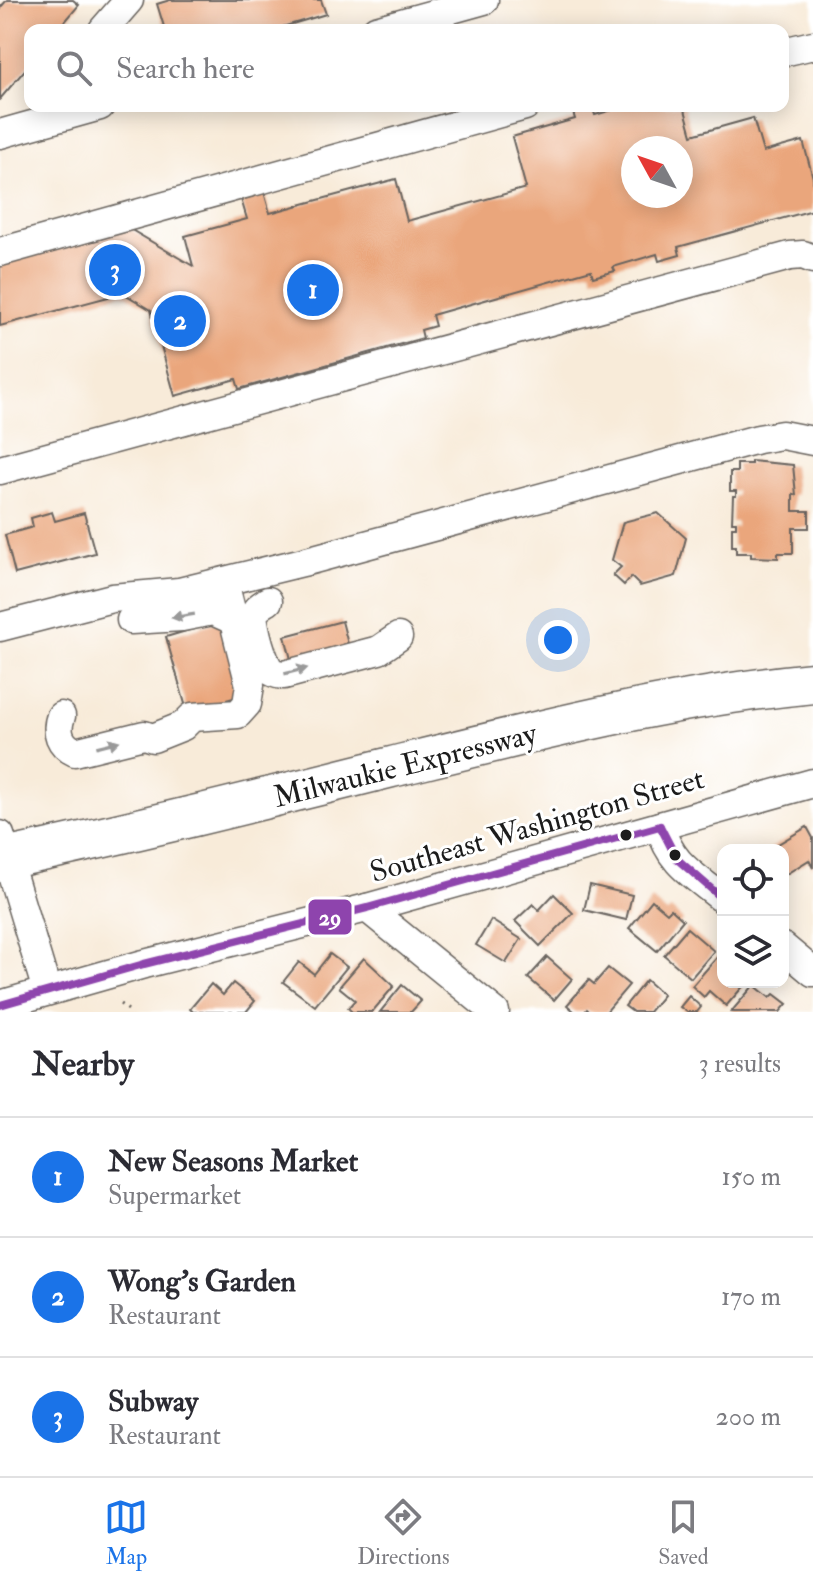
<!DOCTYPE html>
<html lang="en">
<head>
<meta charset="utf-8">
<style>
  :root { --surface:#fff; --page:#f7f7f7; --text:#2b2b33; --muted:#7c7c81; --line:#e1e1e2; --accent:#1a73e8 }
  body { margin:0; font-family:"IM FELL Double Pica",serif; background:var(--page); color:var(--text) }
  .controls { position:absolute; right:24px; bottom:24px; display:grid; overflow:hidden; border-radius:16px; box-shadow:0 4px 20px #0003 }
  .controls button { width:72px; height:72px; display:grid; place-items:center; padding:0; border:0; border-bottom:2px solid var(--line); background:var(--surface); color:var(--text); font:40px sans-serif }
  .compass { position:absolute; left:621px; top:136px; width:72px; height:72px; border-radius:50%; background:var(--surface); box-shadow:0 4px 20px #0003; rotate:310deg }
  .you { position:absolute; left:558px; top:640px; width:28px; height:28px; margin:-20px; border:6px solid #fff; border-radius:50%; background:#1a73e8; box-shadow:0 0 0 12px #1a73e833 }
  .badge { display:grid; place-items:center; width:52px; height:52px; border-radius:50%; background:var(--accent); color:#fff; font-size:26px; font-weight:700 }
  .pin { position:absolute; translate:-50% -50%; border:4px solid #fff; box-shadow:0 2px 8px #0006 }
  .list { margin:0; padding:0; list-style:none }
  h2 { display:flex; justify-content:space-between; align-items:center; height:104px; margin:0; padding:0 32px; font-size:34px }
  h2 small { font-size:26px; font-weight:400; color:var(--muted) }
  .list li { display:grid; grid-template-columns:52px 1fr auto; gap:24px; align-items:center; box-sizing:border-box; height:120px; padding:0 32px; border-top:2px solid var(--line) }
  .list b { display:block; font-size:30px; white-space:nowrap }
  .list p { margin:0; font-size:26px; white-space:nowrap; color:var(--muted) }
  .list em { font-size:26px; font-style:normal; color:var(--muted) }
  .icon { flex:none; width:44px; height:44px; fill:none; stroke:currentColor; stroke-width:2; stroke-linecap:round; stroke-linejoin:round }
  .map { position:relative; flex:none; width:813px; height:1012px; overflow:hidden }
  .search { position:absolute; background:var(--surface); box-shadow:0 4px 20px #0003; left:24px; right:24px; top:24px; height:88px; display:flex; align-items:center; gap:20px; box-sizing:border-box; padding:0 28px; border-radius:16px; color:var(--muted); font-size:30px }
  .sheet { height:464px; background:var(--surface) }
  nav { display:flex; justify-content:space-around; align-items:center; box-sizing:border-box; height:112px; border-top:2px solid var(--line); background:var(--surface); font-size:22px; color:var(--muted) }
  nav a { display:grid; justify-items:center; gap:4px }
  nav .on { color:var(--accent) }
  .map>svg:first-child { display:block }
  .building { fill:#eaa67b; fill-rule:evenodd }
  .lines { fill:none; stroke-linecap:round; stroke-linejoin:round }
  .minor-casing { stroke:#69645e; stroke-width:31 }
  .highway-casing { stroke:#69645e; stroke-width:43 }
  .path { stroke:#69645e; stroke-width:3; stroke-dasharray:2 6; stroke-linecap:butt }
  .minor { stroke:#fff; stroke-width:28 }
  .highway { stroke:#fff; stroke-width:40 }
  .bus-1-casing { stroke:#fff; stroke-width:14 }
  .bus-1 { stroke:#8e44ad; stroke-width:8 }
  .oneway { fill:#999 }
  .bus-dot { fill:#1c1c1c; stroke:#fff; stroke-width:3 }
  .labels { text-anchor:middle; stroke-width:6; stroke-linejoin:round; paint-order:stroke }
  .street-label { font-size:30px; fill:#1c1c1c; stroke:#fff }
  .line-badge { stroke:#fff; stroke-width:3 }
  .badge-label { font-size:22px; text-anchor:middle; font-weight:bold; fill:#fff }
</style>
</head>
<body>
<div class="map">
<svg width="813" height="1012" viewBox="0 0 813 1012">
  <rect width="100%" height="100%" fill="#fff"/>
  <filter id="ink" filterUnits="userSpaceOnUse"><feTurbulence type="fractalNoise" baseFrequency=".0125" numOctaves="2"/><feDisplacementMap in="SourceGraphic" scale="16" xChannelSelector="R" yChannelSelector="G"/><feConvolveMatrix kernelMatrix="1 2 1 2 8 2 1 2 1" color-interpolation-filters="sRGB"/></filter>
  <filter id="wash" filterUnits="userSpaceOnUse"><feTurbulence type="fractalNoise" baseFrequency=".006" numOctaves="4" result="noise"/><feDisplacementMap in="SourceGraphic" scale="32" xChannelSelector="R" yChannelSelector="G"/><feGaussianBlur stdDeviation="1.8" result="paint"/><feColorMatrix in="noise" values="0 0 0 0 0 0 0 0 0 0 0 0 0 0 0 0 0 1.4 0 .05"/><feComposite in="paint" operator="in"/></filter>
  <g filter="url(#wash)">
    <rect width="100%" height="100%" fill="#f8ebd9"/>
    <g id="blocks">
      <g class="building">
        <polygon points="7,0 73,0 79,5 58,30 30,30 30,64 0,99 0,8"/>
        <polygon points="170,0 321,0 326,14 272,30 165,30 157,4"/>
        <path d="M 584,106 L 592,106 L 595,115 L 626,106 L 684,106 L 692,135 L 753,118 L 763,152 L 803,141 L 813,178 L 813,210 L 678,247 L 680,255 L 659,261 L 657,254 L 613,267 L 615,271 L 593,277 L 591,270 L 432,315 L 435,326 L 421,330 L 423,338 L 239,389 L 236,379 L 175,396 L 151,310 L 123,293 L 0,326 L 0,264 L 128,228 L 193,266 L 185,236 L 247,219 L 241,199 L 264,192 L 270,213 L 396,179 L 407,221 L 526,188 L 512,137 L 575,119 L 572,109 ZM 633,148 L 681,148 L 681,196 L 633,196 Z"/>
        <polygon points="751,461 793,465 796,495 793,494 793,511 809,511 809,528 793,528 793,553 778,553 778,558 751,557 751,553 736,553 736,546 732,546 732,527 736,527 736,522 732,522 733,496 736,496 736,491 730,491 730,472 737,472 737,464 751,464"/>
        <polygon points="52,512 55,521 84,513 95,553 15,574 5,535 33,527 31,518"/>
        <polygon points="658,513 686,538 676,576 640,586 631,577 624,585 613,575 621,567 612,560 623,522"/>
        <polygon points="220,621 244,695 187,711 166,637"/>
        <polygon points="342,621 350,652 293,667 285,636"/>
        <polygon points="807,827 813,838 813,868 809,860 783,876 783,850 768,850"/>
        <polygon points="590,885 632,895 626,920 584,910"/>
        <polygon points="554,894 573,913 540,946 515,921 533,904 539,910"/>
        <polygon points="652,900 667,913 671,909 683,920 657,951 629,928"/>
        <polygon points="491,920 521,939 506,963 476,945"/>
        <polygon points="687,928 714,951 691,978 664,955"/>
        <polygon points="330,954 347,967 315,1006 283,982 299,962 314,974"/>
        <polygon points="719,955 723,958 723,982 747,982 726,1006 709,991 704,997 692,986"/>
        <polygon points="547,957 572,979 554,1000 528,978"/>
        <polygon points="364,958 394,986 372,1012 352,1012 348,1008 355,1000 339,987"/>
        <polygon points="608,968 629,985 606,1012 590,1012 587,1009 585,1012 575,1012 567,1005 589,980 594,984"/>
        <polygon points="646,980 663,995 649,1012 633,1012 625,1006"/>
        <polygon points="233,983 255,1001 246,1012 193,1012 190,1009 211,984 223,995"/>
        <polygon points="402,985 421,1001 411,1012 380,1012"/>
        <polygon points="754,985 770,998 774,994 787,1004 780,1012 731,1012"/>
        <polygon points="689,996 701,1007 697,1012 687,1012 680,1007"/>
      </g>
    </g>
  </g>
  <g filter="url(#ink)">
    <use href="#blocks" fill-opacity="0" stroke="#69645e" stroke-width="2"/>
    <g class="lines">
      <g class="minor-casing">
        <g id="minor">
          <polyline points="103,30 129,0"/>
          <polyline points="376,30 484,0"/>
          <polyline points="783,52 813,45"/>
          <polyline points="0,134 100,106"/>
          <polyline points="0,252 525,106"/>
          <polyline points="0,470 790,256 803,255 813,259"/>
          <path d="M 268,601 C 262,605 256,608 254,615 C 252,624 264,666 271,671 C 276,675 279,674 284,675 L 379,650 L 398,637"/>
          <polyline points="131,620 182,617 213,611 233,620"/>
          <polyline points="0,627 112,598 179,592 303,562 758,439 782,435 813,441"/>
          <path d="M 61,716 C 55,732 60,745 75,752 L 144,735 L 153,738 L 183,726 L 192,717 L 238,714 L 247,704 L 250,685 L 224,582"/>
          <path d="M 660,826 C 670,864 694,875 723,899"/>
          <polyline points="0,835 47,991"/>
          <polyline points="367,908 495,1012"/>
          <polyline points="783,947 813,972"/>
          <polyline points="0,1005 144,964 367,908 813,783"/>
        </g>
      </g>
      <g class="highway-casing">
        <path id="highway" d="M 0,860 C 137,831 272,797 408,763 C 541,730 676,696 813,683"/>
      </g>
      <polyline class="path" points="120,1004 131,1012"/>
      <use href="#minor" class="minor"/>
      <use href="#highway" class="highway"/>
      <g class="bus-1-casing">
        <g id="bus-1">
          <polyline points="660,826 677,859 723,899"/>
          <polyline points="0,1005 144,964 367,908 660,826"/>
        </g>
      </g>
      <use href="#bus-1" class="bus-1"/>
    </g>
    <defs><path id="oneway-solid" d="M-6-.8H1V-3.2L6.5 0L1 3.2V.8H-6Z" transform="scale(2)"/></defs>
    <g class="oneway">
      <use href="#oneway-solid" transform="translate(183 616) rotate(171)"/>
      <use href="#oneway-solid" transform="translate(296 671) rotate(-14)"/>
      <use href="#oneway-solid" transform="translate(108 744) rotate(-14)"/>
    </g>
  </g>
  <g class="bus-dot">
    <circle cx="626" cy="835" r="7"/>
    <circle cx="675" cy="855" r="7"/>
  </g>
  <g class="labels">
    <g class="street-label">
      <text transform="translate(405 765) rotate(-14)" y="10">Milwaukie Expressway</text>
      <text transform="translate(537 825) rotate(-16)" y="10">Southeast Washington Street</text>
    </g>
  </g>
  <rect class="line-badge" x="307" y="898" width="46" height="38" rx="8" fill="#8e44ad"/>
  <g class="badge-label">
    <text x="330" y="925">29</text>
  </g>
</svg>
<div class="controls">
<button><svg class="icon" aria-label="locate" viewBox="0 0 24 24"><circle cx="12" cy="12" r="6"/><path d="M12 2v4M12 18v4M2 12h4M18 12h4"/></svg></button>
<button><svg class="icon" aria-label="layers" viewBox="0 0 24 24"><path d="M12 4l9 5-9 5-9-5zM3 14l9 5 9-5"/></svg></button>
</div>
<svg class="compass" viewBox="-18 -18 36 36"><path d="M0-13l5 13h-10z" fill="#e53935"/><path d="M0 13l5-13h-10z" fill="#7c7c81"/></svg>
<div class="you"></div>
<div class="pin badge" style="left:313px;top:290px">1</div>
<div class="pin badge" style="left:180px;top:321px">2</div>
<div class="pin badge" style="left:115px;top:270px">3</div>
<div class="search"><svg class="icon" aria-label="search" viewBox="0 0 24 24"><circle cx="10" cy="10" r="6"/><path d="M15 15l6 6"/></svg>Search here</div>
</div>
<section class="sheet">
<h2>Nearby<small>3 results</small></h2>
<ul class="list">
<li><span class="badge">1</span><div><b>New Seasons Market</b><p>Supermarket</p></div><em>150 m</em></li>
<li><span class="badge">2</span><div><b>Wong's Garden</b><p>Restaurant</p></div><em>170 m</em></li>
<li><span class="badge">3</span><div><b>Subway</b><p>Restaurant</p></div><em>200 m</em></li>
</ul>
</section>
<nav>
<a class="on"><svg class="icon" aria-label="map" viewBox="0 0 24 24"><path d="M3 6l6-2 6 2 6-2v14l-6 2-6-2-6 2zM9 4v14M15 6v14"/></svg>Map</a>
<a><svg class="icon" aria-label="directions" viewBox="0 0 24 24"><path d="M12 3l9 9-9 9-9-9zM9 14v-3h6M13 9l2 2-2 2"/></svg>Directions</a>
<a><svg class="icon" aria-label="saved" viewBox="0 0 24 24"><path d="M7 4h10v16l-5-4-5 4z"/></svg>Saved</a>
</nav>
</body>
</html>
